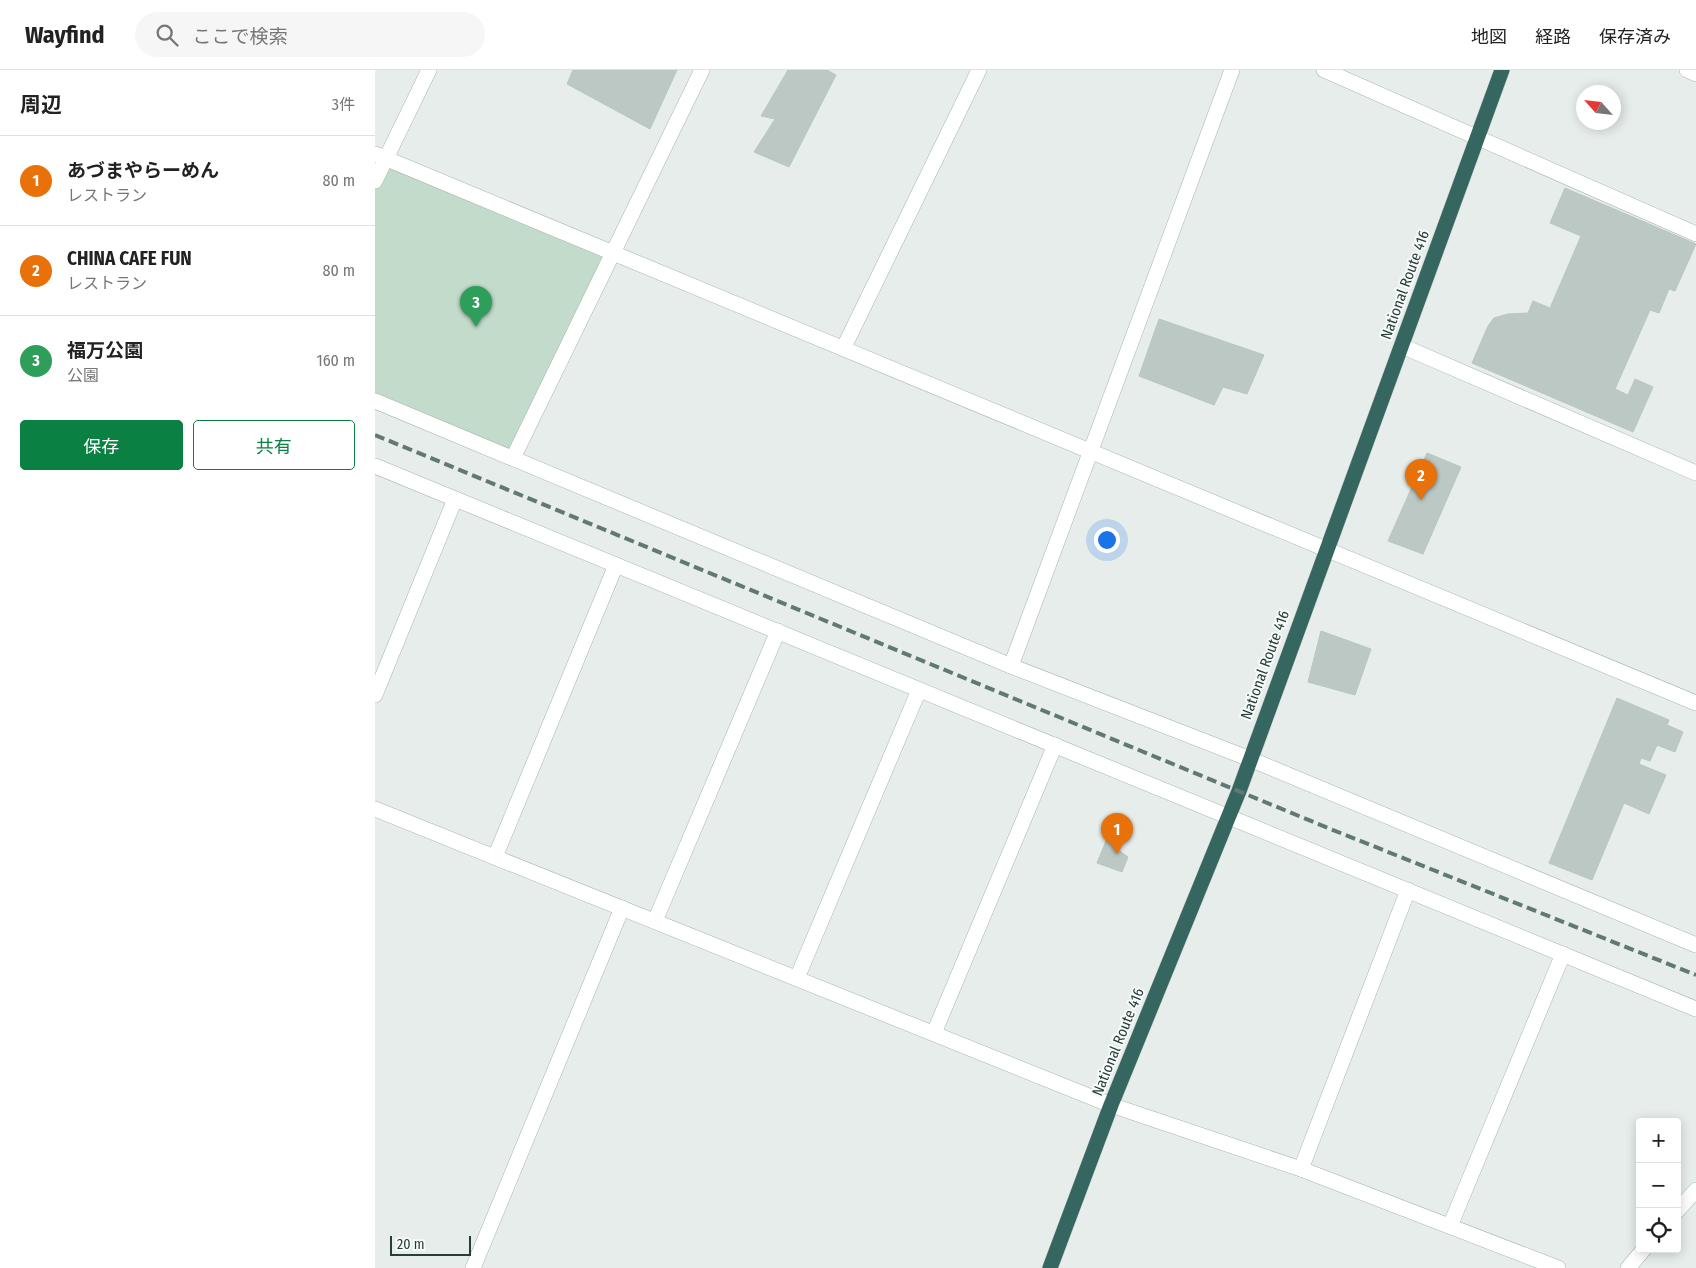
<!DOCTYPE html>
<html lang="ja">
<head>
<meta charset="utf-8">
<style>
  :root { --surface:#fff; --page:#f6f6f6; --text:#222; --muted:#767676; --line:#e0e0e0; --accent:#0b8043 }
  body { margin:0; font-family:"Fira Sans Condensed","Noto Sans JP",sans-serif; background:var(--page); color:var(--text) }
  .controls { position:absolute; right:15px; bottom:15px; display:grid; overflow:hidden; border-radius:5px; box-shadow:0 2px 12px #0003 }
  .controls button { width:45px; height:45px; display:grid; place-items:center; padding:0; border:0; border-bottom:1px solid var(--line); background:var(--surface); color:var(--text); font:25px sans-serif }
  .compass { position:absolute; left:1201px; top:15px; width:45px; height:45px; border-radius:50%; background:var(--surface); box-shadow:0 2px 12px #0003; rotate:297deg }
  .scale { position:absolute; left:15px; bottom:12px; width:81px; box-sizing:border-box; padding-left:5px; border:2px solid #273d39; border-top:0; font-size:14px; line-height:18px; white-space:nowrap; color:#273d39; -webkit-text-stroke:4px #f6faf8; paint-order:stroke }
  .you { position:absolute; left:731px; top:469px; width:18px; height:18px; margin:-12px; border:4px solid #fff; border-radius:50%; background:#1a73e8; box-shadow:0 0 0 8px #1a73e833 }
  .badge { display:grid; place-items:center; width:32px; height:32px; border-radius:50%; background:var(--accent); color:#fff; font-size:16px; font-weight:700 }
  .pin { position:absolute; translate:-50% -41px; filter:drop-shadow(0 1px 2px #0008) }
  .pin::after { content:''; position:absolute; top:26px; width:18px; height:15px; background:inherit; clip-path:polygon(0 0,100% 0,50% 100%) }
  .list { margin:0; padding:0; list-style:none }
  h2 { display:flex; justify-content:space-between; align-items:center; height:65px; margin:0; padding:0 20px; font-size:21px }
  h2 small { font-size:16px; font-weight:400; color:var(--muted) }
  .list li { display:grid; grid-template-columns:32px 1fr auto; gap:15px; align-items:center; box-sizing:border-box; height:90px; padding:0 20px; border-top:1px solid var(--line) }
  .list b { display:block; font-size:19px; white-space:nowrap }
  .list p { margin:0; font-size:16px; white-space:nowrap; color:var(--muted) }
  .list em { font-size:16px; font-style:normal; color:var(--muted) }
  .actions { display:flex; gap:10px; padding:15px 20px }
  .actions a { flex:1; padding:11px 0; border:1px solid var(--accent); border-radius:5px; text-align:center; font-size:18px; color:var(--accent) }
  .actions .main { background:var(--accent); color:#fff }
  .icon { flex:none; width:28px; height:28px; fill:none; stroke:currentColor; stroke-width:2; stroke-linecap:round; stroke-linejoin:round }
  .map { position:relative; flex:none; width:1321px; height:1198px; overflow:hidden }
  header { display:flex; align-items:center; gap:30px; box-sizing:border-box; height:70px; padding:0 25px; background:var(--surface); border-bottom:1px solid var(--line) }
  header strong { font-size:24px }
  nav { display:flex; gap:28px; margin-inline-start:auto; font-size:18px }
  .search { width:350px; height:45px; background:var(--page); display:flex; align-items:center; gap:12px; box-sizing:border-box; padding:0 18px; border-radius:28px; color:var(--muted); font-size:19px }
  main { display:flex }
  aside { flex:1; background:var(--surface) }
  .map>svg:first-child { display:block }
  .green { fill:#c2dbcb }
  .building { fill:#bcc8c4; stroke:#b9c6c2 }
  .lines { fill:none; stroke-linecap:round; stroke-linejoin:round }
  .minor-casing { stroke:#a9b5b2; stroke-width:16 }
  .highway-casing { stroke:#c3c9c8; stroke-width:16 }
  .minor { stroke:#fff; stroke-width:15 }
  .highway { stroke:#366660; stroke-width:15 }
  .rail { stroke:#627874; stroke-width:4; stroke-dasharray:10 5; stroke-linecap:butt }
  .labels { text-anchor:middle; stroke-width:4; stroke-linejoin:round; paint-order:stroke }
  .street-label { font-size:15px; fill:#273d39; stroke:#f6faf8 }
</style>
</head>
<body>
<header>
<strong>Wayfind</strong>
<div class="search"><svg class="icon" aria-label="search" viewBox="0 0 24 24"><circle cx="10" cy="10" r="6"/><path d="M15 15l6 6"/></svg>ここで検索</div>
<nav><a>地図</a><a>経路</a><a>保存済み</a></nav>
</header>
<main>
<aside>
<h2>周辺<small>3件</small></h2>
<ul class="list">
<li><span class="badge" style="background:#e8710a">1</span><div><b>あづまやらーめん</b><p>レストラン</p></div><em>80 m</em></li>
<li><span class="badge" style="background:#e8710a">2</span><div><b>CHINA CAFE FUN</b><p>レストラン</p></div><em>80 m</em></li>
<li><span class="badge" style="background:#2e9e5b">3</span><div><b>福万公園</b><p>公園</p></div><em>160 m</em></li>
</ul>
<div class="actions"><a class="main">保存</a><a>共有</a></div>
</aside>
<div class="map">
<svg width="1321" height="1198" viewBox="0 0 1321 1198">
  <rect width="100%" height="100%" fill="#e6edeb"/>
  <polygon class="green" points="11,88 237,182 138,388 0,331 0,111"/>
  <g class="building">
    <polygon points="198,0 302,0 275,59 192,14"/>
    <polygon points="413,0 452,0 461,5 414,97 379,82 400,49 386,46"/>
    <polygon points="1190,118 1321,174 1300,221 1294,219 1284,243 1275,240 1240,319 1253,325 1260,309 1278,317 1258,362 1097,293 1113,256 1119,248 1133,244 1153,243 1158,231 1175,238 1206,166 1175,153"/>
    <polygon points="784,249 889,285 872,324 848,317 839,335 764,306"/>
    <polygon points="1052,383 1086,397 1048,484 1013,471"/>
    <polygon points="946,561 996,579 980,625 933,612"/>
    <polygon points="1242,628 1294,650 1292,655 1308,662 1300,682 1282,675 1275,691 1266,688 1264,694 1291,705 1274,744 1249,733 1217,810 1174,793"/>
    <polygon points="731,771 753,787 747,802 722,793"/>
  </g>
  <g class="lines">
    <g class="minor-casing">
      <g id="minor">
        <polyline points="949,0 1321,164"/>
        <polyline points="1312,0 1321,4"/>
        <polyline points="0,84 1321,633"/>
        <polyline points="0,111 54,0"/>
        <polyline points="1027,276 1321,403"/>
        <polyline points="469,277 604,0"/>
        <polyline points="0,331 636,596 875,689 1321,875"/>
        <polyline points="138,388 327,0"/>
        <polyline points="0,396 1321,939"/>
        <polyline points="636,596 857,0"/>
        <polyline points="0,625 80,429"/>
        <polyline points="0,739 736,1035 926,1099 1183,1198"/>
        <polyline points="120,787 241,495"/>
        <polyline points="280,851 403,561"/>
        <polyline points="422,908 544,620"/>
        <polyline points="559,963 680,675"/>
        <polyline points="926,1099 1033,820"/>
        <polyline points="1302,1141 1321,1120"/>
        <polyline points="1075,1156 1188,884"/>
        <polyline points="98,1198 247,838"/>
        <polyline points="1253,1198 1269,1179"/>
      </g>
    </g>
    <g class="highway-casing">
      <polyline id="highway" points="675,1198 736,1035 864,721 1127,0"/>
    </g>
    <use href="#minor" class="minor"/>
    <use href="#highway" class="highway"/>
    <polyline class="rail" points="0,365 953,758 1321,905"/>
  </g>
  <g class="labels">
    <g class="street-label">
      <text transform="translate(1030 215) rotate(-70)" y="5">National Route 416</text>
      <text transform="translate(890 595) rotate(-70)" y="5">National Route 416</text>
      <text transform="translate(743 972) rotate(-68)" y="5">National Route 416</text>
    </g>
  </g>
</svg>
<div class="controls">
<button>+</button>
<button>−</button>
<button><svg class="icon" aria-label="locate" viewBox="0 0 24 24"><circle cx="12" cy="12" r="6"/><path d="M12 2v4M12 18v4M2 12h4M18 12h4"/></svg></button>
</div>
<svg class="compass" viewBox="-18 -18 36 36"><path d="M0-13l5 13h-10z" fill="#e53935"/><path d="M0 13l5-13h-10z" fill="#767676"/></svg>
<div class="scale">20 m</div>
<div class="you"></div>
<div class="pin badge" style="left:742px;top:784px;background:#e8710a">1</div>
<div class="pin badge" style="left:1046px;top:430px;background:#e8710a">2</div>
<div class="pin badge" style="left:101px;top:257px;background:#2e9e5b">3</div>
</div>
</main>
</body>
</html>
